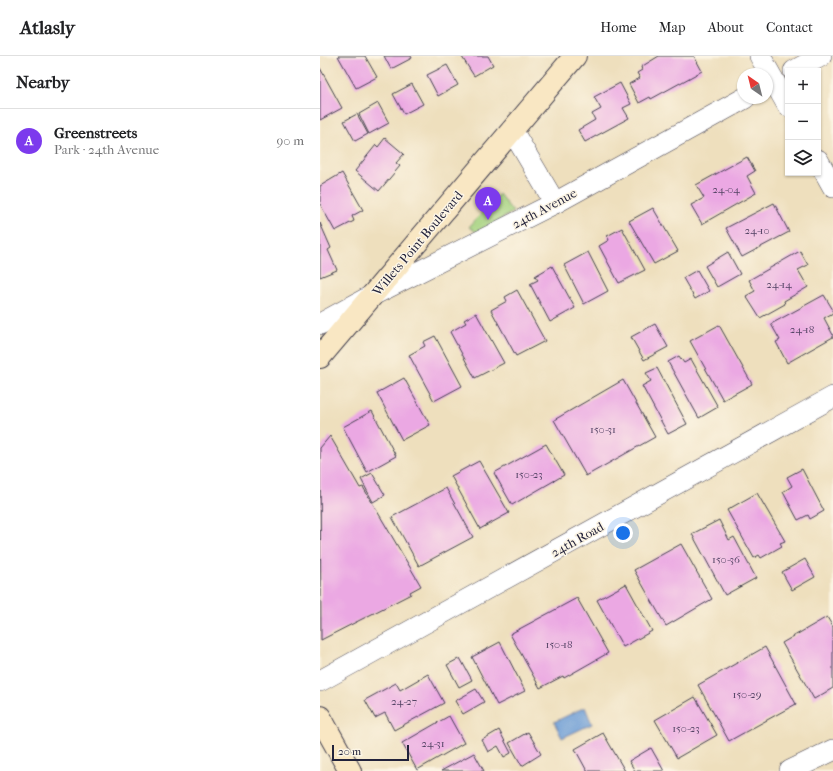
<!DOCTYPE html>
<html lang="en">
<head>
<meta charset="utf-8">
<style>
  :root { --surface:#fff; --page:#f2f2f2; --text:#202124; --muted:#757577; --line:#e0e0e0; --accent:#7c3aed }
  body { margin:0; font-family:"IM FELL French Canon",serif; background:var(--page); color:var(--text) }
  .controls { position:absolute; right:12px; top:12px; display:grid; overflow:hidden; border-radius:0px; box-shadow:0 1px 3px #0004 }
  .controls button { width:36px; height:36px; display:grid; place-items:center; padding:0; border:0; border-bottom:1px solid var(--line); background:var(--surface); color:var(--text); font:20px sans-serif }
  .compass { position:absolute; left:417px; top:12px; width:36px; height:36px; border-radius:50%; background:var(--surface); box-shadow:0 1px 3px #0004; rotate:325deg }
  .scale { position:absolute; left:12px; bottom:10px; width:77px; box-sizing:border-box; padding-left:4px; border:2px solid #22223b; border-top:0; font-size:11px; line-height:14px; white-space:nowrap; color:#22223b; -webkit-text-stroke:3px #fcf5e5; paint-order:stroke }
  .you { position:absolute; left:303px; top:477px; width:14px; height:14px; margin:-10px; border:3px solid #fff; border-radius:50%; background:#1a73e8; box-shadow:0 0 0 6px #1a73e833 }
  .badge { display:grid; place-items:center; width:26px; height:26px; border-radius:50%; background:var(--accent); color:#fff; font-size:13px; font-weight:700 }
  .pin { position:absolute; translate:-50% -33px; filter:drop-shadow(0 1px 2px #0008) }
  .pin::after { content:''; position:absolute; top:21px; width:14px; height:12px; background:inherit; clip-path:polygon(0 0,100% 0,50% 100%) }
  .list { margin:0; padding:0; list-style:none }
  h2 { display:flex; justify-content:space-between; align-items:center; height:52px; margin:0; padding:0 16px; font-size:17px }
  h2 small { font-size:13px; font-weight:400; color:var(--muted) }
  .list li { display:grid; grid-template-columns:26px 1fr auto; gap:12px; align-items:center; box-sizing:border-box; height:64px; padding:0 16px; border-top:1px solid var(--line) }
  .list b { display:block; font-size:15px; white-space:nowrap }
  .list p { margin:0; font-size:13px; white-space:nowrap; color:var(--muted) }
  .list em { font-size:13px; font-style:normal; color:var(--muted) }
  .icon { flex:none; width:22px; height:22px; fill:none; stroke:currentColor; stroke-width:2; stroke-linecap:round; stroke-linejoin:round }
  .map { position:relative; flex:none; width:513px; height:715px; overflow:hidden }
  header { display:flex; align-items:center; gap:24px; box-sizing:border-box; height:56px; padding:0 20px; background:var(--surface); border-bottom:1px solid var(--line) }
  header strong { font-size:19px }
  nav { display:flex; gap:22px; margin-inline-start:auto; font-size:14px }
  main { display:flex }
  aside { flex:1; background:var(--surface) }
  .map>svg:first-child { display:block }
  .green { fill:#a6d381; stroke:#647a5e }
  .water { fill:#6c9cd6; stroke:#475f88 }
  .building { fill:#eba8e3 }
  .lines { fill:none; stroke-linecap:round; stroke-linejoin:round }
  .street-casing { stroke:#413e4e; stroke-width:22 }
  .secondary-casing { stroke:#413e4e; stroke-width:24 }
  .street { stroke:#fff; stroke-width:21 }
  .secondary { stroke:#f9e7c3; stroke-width:22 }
  .labels { text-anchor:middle; stroke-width:3; stroke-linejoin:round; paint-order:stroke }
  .number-label { font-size:11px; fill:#544465 }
  .street-label { font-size:13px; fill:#22223b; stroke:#fcf5e5 }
</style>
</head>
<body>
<header>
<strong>Atlasly</strong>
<nav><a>Home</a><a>Map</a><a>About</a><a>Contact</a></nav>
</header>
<main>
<aside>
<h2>Nearby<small></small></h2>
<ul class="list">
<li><span class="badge">A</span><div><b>Greenstreets</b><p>Park · 24th Avenue</p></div><em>90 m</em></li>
</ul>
</aside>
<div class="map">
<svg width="513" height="715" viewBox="0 0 513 715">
  <rect width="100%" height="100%" fill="#fcf5e5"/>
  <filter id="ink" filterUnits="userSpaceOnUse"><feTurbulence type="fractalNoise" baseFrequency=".025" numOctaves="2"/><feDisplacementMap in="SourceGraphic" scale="8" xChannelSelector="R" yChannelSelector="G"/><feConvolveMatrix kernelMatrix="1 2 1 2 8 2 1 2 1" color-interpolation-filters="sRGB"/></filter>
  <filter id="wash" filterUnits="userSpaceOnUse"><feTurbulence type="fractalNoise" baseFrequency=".012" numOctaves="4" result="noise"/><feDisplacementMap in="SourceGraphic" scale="16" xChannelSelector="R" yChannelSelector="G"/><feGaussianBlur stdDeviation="0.9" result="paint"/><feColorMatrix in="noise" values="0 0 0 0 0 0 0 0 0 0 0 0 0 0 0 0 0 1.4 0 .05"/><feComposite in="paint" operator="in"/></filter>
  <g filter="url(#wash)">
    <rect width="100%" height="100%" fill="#eedfbd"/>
    <polygon class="green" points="179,138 193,156 158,177 149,171"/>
    <polygon class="water" points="265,651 272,668 242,682 234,666"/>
    <g id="blocks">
      <g class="building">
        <polygon points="18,0 45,0 57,21 36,32"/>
        <polygon points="64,0 91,0 92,2 71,13"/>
        <polygon points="143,0 168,0 173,9 154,20 142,1"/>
        <polygon points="339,0 374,0 382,15 331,43 330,41 319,47 309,28 320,22 317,17 322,14 321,11"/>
        <polygon points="127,9 138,29 118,40 107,19"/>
        <polygon points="0,12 22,52 0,64"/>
        <polygon points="300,27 311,48 303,52 309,62 265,86 258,74 275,64 272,58 281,53 274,41"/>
        <polygon points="92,28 103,48 84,58 73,38"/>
        <polygon points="58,47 69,67 49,78 39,58"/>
        <polygon points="37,58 48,78 35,85 24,65"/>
        <polygon points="65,82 84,98 76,107 80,110 59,135 35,115 56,89 58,91"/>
        <polygon points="427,101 435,115 427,120 436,137 382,168 371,149 384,142 376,129"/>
        <polygon points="22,117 43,154 32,160 34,165 15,175 0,148 0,130"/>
        <polygon points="454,147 469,176 422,201 406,172"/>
        <polygon points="333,152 358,195 334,208 309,165"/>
        <polygon points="0,167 11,192 8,194 17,214 0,221"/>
        <polygon points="302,172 325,214 299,227 279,190 289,184 287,180"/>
        <polygon points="480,195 488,209 478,214 488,231 464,245 465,248 440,262 426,240 435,235 429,224"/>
        <polygon points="268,196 288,235 264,248 244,209"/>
        <polygon points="408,196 420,218 397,231 385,210"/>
        <polygon points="232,210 255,252 230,266 210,228 218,224 215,220"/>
        <polygon points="377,214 389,235 375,243 363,222"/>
        <polygon points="197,234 225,285 196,300 171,254 187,245 185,241"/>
        <polygon points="504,239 513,254 513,257 504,262 513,279 513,281 467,307 456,286 460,284 451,268"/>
        <polygon points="156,257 184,307 155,322 130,276 146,267 144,264"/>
        <polygon points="335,268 348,291 324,304 311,281"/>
        <polygon points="399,269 432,328 403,344 370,285"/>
        <polygon points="115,280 142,330 114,345 89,299 105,290 103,286"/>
        <polygon points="359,300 364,307 371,303 398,351 379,362 348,306"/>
        <polygon points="337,312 367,368 348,378 322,330 331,325 326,317"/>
        <polygon points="84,322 110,369 82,384 57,337"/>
        <polygon points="303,324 335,381 266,420 234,364"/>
        <polygon points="52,355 76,400 47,416 23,371"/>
        <polygon points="10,380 40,432 43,431 101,530 90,536 91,538 1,584 0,392"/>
        <polygon points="226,388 244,419 192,449 174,417"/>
        <polygon points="159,405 189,457 160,473 131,420"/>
        <polygon points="482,413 504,455 490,463 488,459 478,464 463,436 472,430 467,421"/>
        <polygon points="52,417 65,439 53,446 41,423"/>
        <polygon points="126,432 153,481 99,510 72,461"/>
        <polygon points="437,437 465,485 460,487 462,490 441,502 439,499 434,502 407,454"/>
        <polygon points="399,464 409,484 414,481 436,522 405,539 372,478"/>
        <polygon points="361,488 392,543 346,570 314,514"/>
        <polygon points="485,503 495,521 472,534 462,516"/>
        <polygon points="306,528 332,575 303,591 277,544"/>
        <polygon points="257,542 288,597 244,622 243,620 220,632 190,578"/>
        <polygon points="507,561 513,571 513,632 494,643 462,587"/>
        <polygon points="180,586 205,635 177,649 152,601"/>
        <polygon points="445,591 476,648 409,685 378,629"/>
        <polygon points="140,602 152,624 139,631 127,609"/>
        <polygon points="108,618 124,647 74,674 65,657 55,662 45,644 76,627 80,634"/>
        <polygon points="156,633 164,646 143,658 135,645"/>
        <polygon points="375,641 397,679 357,702 335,664"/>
        <polygon points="129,660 144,687 97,714 82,687"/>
        <polygon points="179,674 191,697 184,701 178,690 168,696 162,684"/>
        <polygon points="208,676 221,698 202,710 189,687"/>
        <polygon points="283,677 305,715 267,715 255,693"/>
        <polygon points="331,692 344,715 315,715 309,705"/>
        <polygon points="154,697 164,715 121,715"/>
      </g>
    </g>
  </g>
  <g filter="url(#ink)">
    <use href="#blocks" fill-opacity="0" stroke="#413e4e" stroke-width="1"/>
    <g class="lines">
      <g class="street-casing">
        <g id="street">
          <polyline points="440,0 468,50"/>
          <polyline points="474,15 501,0"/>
          <polyline points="192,74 235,147"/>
          <polyline points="498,104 513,131"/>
          <polyline points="0,268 53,239 235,147 425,42"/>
          <polyline points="0,625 513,341"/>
          <polyline points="470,715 513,694"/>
        </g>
      </g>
      <g class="secondary-casing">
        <g id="secondary">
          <polyline points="0,301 255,0"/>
          <polyline points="0,661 30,715"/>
        </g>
      </g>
      <use href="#street" class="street"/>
      <use href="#secondary" class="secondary"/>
    </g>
  </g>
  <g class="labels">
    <g class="number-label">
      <text x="406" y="137">24-04</text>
      <text x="437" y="178">24-10</text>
      <text x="459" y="232">24-14</text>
      <text x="482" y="277">24-18</text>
      <text x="283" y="377">150-31</text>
      <text x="209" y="422">150-23</text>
      <text x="406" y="507">150-36</text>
      <text x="239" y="592">150-18</text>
      <text x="427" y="642">150-29</text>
      <text x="84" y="649">24-27</text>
      <text x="366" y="676">150-23</text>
      <text x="113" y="691">24-31</text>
    </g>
    <g class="street-label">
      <text transform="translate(224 152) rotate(-28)" y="5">24th Avenue</text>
      <text transform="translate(97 187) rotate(-50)" y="5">Willets Point Boulevard</text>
      <text transform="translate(257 483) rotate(-29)" y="5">24th Road</text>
    </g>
  </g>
</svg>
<div class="controls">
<button>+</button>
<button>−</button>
<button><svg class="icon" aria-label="layers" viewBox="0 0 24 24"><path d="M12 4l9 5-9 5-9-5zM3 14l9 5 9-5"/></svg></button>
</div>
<svg class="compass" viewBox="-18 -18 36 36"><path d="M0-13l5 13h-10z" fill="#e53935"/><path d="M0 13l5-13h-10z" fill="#757577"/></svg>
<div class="scale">20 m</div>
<div class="you"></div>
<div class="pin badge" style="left:168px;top:164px">A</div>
</div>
</main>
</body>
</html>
